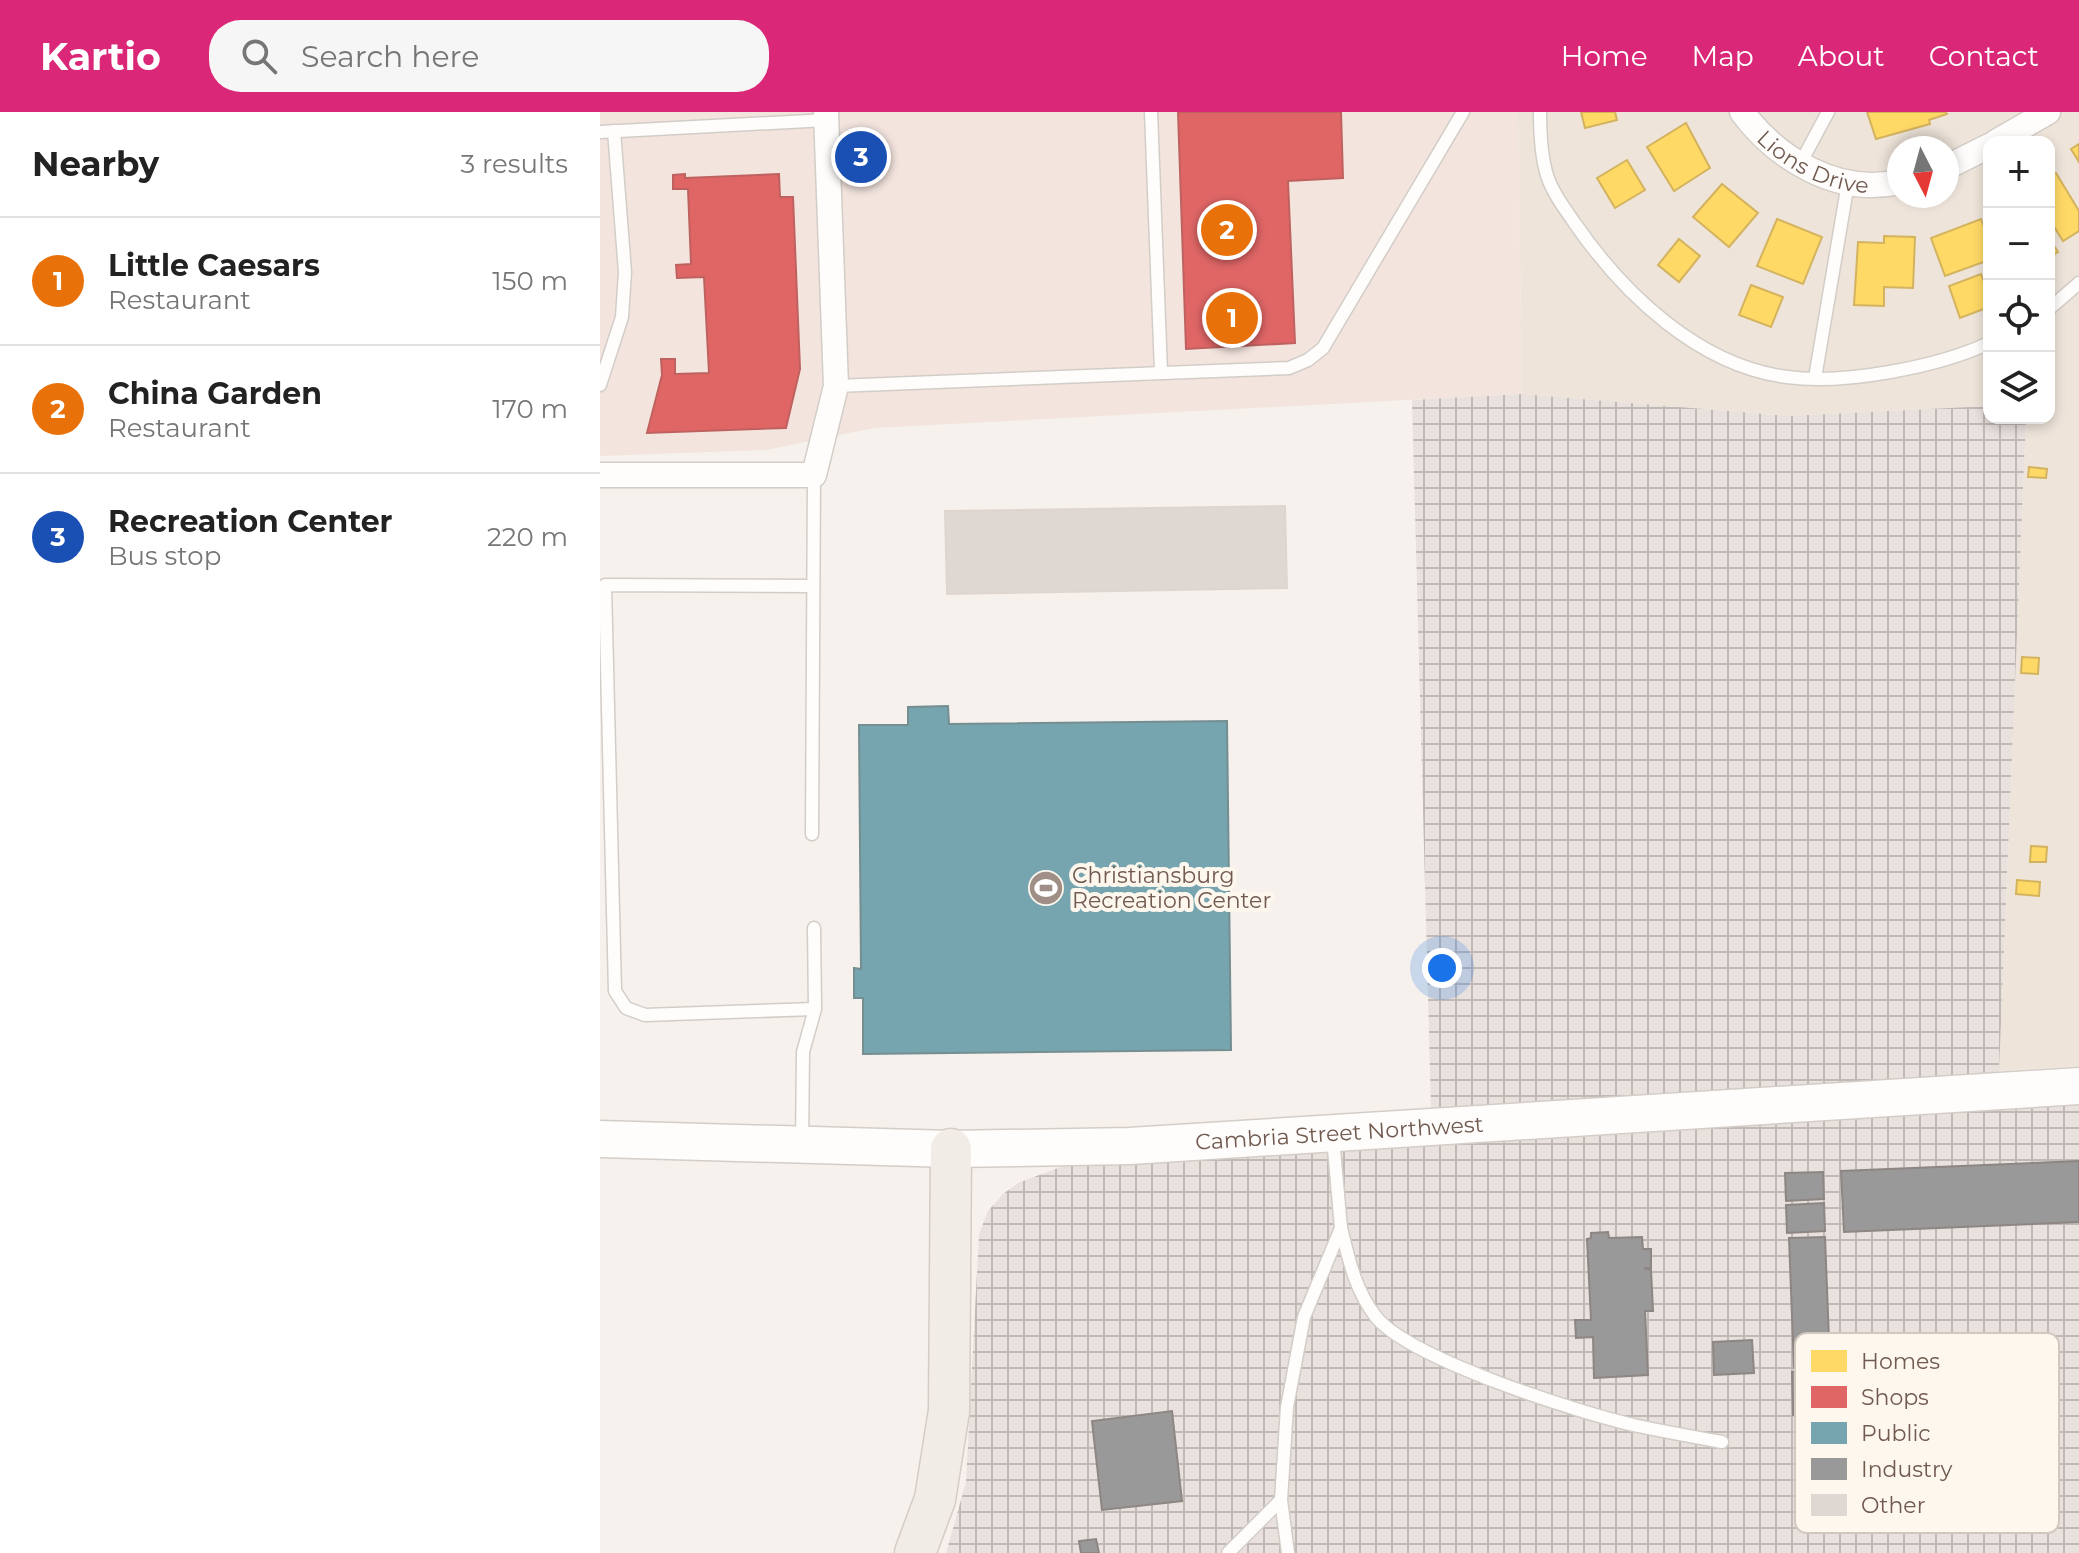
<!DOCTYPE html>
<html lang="en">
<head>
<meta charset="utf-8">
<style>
  :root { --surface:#fff; --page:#f6f6f6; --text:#222; --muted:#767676; --line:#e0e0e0; --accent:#db2777 }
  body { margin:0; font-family:Montserrat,sans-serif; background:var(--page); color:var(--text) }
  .controls { position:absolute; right:24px; top:24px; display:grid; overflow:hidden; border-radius:16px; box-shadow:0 4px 12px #0003 }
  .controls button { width:72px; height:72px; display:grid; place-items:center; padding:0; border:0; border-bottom:2px solid var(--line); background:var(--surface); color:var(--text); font:40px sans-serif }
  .compass { position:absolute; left:1287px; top:24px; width:72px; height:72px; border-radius:50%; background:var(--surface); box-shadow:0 4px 12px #0003; rotate:174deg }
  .you { position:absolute; left:842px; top:856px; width:28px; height:28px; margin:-20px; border:6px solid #fff; border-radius:50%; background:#1a73e8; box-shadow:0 0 0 12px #1a73e833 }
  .badge { display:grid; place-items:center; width:52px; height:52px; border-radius:50%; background:var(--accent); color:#fff; font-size:26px; font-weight:700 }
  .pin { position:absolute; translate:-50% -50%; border:4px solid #fff; box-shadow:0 2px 8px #0006 }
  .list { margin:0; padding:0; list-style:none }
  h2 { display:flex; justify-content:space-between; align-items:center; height:104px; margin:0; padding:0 32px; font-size:34px }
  h2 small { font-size:26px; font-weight:400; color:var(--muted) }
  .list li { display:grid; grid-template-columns:52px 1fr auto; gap:24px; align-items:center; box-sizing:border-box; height:128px; padding:0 32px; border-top:2px solid var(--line) }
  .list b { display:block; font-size:30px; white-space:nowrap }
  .list p { margin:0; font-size:26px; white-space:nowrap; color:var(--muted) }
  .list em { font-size:26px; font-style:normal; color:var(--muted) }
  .icon { flex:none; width:44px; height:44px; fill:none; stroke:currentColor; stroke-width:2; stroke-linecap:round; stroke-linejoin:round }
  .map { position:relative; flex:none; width:1479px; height:1441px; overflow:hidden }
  header { display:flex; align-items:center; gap:48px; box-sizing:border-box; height:112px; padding:0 40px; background:var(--accent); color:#fff }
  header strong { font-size:38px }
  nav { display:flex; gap:44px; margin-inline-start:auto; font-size:28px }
  .search { width:560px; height:72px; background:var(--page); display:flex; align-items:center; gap:20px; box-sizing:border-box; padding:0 28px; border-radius:32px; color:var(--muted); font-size:30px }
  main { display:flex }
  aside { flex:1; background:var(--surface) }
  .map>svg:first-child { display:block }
  .residential { fill:#eee4da; fill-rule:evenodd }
  .commercial { fill:#f3e4de }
  .industrial { fill:url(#industrial-grid) }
  .homes { fill:#ffd966; stroke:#d4b35f; stroke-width:2 }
  .shops { fill:#e06666; stroke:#bf625f; stroke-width:2 }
  .public { fill:#76a5af; stroke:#748e92; stroke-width:2 }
  .industry { fill:#999; stroke:#8d8683; stroke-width:2 }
  .building { fill:#dfd7d2; stroke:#ded5cf; stroke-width:2 }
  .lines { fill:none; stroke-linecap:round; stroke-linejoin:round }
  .lane-casing { stroke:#d3cdc7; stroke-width:15 }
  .street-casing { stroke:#d3cdc7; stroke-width:27 }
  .secondary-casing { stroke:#d4cdc7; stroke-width:39 }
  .primary-casing { stroke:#d4ccc7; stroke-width:43 }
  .lane { stroke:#fefdfc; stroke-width:12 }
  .street { stroke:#fefdfc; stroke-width:24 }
  .secondary { stroke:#fefdfc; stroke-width:36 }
  .primary { stroke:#f1ede6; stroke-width:40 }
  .labels { text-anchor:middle; stroke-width:8; stroke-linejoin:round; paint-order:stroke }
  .street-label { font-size:22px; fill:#715a4f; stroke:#fdf7ee }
  .poi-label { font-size:22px; fill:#715a4f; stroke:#fdf7ee; text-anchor:start }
  .key { fill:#fdf7ee; stroke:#d3c8be; stroke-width:2 }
  .key-label { font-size:22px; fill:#715a4f }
</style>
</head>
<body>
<header>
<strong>Kartio</strong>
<div class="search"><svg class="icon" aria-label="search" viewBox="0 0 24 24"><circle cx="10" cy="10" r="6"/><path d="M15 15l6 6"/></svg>Search here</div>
<nav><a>Home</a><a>Map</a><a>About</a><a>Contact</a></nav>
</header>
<main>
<aside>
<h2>Nearby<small>3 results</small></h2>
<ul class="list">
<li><span class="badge" style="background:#e8710a">1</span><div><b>Little Caesars</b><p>Restaurant</p></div><em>150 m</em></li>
<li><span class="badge" style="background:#e8710a">2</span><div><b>China Garden</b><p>Restaurant</p></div><em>170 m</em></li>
<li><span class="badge" style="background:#1a4fb4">3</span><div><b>Recreation Center</b><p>Bus stop</p></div><em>220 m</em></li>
</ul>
</aside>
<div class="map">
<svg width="1479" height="1441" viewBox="0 0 1479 1441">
  <defs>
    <pattern id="industrial-grid" width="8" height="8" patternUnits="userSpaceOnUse" patternTransform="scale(2)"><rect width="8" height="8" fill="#e8e1dd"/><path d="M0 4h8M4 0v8" fill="none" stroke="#c0b9b6"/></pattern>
  </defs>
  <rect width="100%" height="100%" fill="#f6f1ec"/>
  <path class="residential" d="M 918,0 L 1479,0 L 1479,954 L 1399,959 L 1426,306 L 1449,306 L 1449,30 L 1389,30 L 1389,294 L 1188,304 L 922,282 ZM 1299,36 L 1347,36 L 1347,84 L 1299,84 Z"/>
  <polygon class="commercial" points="0,0 918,0 922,282 274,316 166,338 0,344"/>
  <polygon class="industrial" points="922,282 1188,304 1389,294 1389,306 1426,306 1399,959 1402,996 1479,992 1479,1441 346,1441 366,1370 379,1122 388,1099 403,1082 418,1071 463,1054 832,1033 812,288"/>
  <g class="homes">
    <polygon points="981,0 1015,0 1017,8 985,16"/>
    <polygon points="1267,0 1346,0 1347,2 1329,8 1330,12 1276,27"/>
    <polygon points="1086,11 1110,56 1074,79 1047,35"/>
    <polygon points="1479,32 1479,50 1471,37"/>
    <polygon points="1027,48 1045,78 1015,96 997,66"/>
    <polygon points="1456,61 1479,99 1479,119 1463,129 1453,113 1449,116 1449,65"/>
    <polygon points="1122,72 1158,101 1129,135 1093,105"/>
    <polygon points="1177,107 1222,125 1203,172 1157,154"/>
    <polygon points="1381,107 1389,128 1389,148 1345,164 1331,126"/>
    <polygon points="1284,124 1315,125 1313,176 1284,175 1284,194 1254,193 1258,130 1284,131"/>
    <polygon points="1079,127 1100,144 1079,170 1058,153"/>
    <polygon points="1451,129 1458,140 1449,145 1449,130"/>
    <polygon points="1381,162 1389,183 1389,195 1360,206 1349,174"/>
    <polygon points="1151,173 1183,185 1171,215 1139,203"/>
    <polygon points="1429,355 1447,357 1446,366 1428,365"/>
    <polygon points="1422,545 1439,546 1438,562 1421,561"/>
    <polygon points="1431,734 1447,735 1446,750 1430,750"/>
    <polygon points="1417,768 1440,770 1439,784 1416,782"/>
  </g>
  <g class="shops">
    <polygon points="578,0 741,0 743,66 688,69 695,231 586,237"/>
    <polygon points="85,62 85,66 179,62 180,85 193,85 200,257 186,316 47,321 62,263 61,247 75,247 75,262 109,261 104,165 77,166 76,153 91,152 88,77 73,77 73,63"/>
  </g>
  <polygon class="public" points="348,594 349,612 627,609 631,938 263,942 263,886 254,886 254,856 261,857 259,613 308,613 308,595"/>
  <g class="industry">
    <polygon points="1479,1049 1479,1110 1244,1120 1241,1059"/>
    <polygon points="1223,1060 1224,1087 1186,1089 1185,1061"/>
    <polygon points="1224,1091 1225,1119 1187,1121 1186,1093"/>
    <polygon points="1008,1120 1009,1126 1042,1125 1043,1137 1051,1137 1051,1156 1044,1156 1051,1158 1053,1199 1045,1199 1048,1263 994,1266 993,1225 976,1226 975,1208 991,1208 987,1127 991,1126 991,1121"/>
    <polygon points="1225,1125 1230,1254 1194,1256 1189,1126"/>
    <polygon points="1152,1228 1154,1261 1114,1263 1113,1230"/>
    <polygon points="1253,1257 1255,1301 1193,1303 1192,1260"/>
    <polygon points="572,1299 582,1389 502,1398 492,1309"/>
    <polygon points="496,1427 499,1441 481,1441 479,1429"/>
  </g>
  <polygon class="building" points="685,394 687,476 347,482 345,399"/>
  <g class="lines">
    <g class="lane-casing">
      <g id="lane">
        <polyline points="551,0 561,260"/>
        <path d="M 940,0 C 940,19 941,41 946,60 C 951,79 965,97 976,113 C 1024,182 1099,254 1187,265 C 1243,273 1338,255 1389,231"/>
        <polyline points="0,20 227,8"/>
        <polyline points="1200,52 1228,0"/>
        <polyline points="1449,197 1479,171"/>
        <polyline points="1215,266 1248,71"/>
        <polyline points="0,273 22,205 25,160 14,19"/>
        <polyline points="236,274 689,256 708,248 723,236 863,0"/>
        <polyline points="212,474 5,473 15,879 26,896 45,903 215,897"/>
        <polyline points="212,722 214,363"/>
        <polyline points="202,1031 203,940 215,897 214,816"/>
        <path d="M 741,1116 C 749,1148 755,1178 776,1205 C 810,1247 982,1302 1038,1314 C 1066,1320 1094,1325 1122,1330"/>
        <polyline points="628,1441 681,1388"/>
        <polyline points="688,1441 681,1388 687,1295 704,1205 741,1116 733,1026"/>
      </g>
    </g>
    <g class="street-casing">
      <g id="street">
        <path id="s1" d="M 1142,0 C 1177,47 1238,84 1299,70"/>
        <polyline points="1396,30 1448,0"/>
        <polyline points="1347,55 1389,34"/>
        <polyline points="0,363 214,363 236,274 226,0"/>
      </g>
    </g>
    <g class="secondary-casing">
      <g id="secondary">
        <path id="s2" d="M 0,1027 L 351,1037 L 530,1034 L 1479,974"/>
      </g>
    </g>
    <g class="primary-casing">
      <polyline id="primary" points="315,1441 335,1387 349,1299 351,1037"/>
    </g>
    <use href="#lane" class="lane"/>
    <use href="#street" class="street"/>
    <use href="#secondary" class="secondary"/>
    <use href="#primary" class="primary"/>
  </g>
  <defs>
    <g id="stadium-disc" transform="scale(1.8)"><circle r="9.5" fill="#a08f86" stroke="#fdf7ee"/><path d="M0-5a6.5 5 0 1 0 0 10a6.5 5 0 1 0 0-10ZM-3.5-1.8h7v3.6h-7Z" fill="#fff"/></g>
  </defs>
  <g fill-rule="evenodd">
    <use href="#stadium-disc" x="446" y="776"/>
  </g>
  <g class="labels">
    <g class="street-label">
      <text dy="8" stroke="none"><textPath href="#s1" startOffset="90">Lions Drive</textPath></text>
      <text dy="8" stroke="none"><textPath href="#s2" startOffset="740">Cambria Street Northwest</textPath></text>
    </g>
    <g class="poi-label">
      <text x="472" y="771">Christiansburg<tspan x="472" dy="25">Recreation Center</tspan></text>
    </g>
  </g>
  <rect x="1195" y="1221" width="264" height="200" rx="12" class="key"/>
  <rect x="1211" y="1238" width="36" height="22" fill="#ffd966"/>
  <rect x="1211" y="1274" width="36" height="22" fill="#e06666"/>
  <rect x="1211" y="1310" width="36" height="22" fill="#76a5af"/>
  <rect x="1211" y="1346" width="36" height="22" fill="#999"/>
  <rect x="1211" y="1382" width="36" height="22" fill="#dfd7d2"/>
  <g class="key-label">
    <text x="1261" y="1257">Homes</text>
    <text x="1261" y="1293">Shops</text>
    <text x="1261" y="1329">Public</text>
    <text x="1261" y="1365">Industry</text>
    <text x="1261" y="1401">Other</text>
  </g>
</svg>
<div class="controls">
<button>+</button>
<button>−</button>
<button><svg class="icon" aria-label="locate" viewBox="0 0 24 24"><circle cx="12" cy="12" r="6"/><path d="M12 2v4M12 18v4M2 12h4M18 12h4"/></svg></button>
<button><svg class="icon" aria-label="layers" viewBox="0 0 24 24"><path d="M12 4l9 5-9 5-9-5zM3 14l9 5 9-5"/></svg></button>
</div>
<svg class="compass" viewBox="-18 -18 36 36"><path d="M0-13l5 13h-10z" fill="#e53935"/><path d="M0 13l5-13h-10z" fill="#767676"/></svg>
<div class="you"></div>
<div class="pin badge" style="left:632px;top:206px;background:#e8710a">1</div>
<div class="pin badge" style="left:627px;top:118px;background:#e8710a">2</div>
<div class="pin badge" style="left:261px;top:45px;background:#1a4fb4">3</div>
</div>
</main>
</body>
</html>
